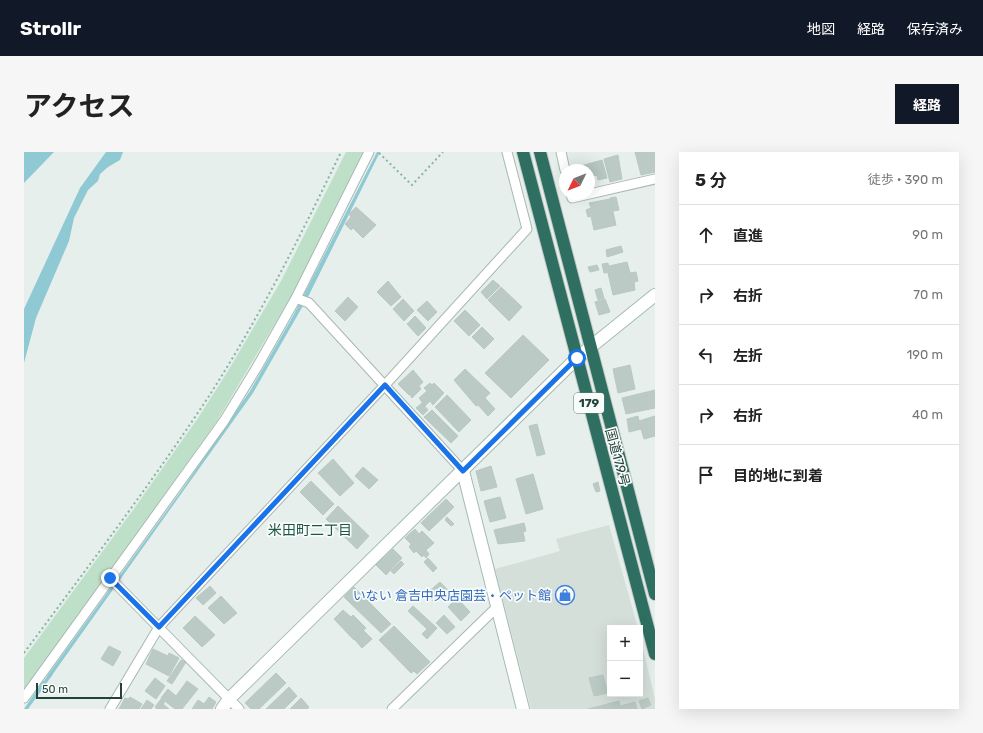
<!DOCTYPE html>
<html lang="ja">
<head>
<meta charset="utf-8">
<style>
  :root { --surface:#fff; --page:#f6f6f6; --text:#222; --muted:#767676; --line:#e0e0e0; --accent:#111827 }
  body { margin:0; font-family:Rubik,"Noto Sans JP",sans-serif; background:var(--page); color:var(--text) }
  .controls { position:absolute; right:12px; bottom:12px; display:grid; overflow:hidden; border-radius:0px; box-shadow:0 4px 16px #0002 }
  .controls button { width:36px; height:36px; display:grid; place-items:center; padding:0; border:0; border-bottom:1px solid var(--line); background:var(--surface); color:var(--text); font:20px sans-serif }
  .compass { position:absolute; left:535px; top:12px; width:36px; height:36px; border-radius:50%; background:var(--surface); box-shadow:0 4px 16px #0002; rotate:227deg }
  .scale { position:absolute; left:12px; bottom:10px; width:86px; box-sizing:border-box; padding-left:4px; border:2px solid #24423a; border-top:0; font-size:11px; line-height:14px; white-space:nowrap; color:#24423a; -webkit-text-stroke:3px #f7fbf9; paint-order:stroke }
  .stop { position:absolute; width:12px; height:12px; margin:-9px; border:3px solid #1a73e8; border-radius:50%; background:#fff }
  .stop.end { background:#1a73e8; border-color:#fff; box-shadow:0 1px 4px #0008 }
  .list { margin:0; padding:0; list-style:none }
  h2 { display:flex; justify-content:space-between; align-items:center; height:52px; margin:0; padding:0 16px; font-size:17px }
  h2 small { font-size:13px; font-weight:400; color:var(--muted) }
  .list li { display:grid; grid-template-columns:26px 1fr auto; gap:12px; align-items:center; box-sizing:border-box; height:60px; padding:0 16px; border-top:1px solid var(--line) }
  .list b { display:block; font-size:15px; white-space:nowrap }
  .list em { font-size:13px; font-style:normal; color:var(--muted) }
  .icon { flex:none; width:22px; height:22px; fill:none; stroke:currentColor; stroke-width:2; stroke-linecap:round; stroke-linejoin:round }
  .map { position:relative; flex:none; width:631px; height:557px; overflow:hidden; border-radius:0px }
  header { display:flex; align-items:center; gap:24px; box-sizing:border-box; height:56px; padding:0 20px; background:var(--accent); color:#fff }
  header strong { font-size:19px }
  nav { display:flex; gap:22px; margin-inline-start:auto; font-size:14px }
  .intro { display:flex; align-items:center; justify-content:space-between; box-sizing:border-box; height:96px; padding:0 24px }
  h1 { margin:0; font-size:28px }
  .button { padding:10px 18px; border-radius:0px; background:var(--accent); color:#fff; font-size:14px; font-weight:700 }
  main { display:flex; gap:24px; padding:0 24px }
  aside { flex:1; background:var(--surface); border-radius:0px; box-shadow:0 4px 16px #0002 }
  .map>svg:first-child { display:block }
  .built { fill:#d4dfda }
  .green { fill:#bfe0c8 }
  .water { fill:#8ec9d4 }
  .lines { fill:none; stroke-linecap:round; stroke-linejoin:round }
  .stream { stroke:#8ec9d4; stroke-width:3.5 }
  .building { fill:#bbcac4; stroke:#b8c9c2 }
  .street-casing { stroke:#a8b8b2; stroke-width:11 }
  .secondary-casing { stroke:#a4bbb3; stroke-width:14 }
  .highway-casing { stroke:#c2cac8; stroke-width:14 }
  .path { stroke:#86b3a5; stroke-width:2; stroke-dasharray:2 3; stroke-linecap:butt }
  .street { stroke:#fff; stroke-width:9 }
  .secondary { stroke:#fff; stroke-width:12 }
  .highway { stroke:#2f6f62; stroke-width:12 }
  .route { stroke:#1a73e8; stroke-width:5 }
  .labels { text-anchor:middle; stroke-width:3.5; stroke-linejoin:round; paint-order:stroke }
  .shield { fill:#f7fbf9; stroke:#637a73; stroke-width:1 }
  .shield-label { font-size:12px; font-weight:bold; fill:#24423a }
  .street-label { font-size:13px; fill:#24423a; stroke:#f7fbf9 }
  .shop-label { font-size:13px; fill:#366cbe; stroke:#f7fbf9; text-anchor:end }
  .neighbourhood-label { font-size:14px; fill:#1f5548; stroke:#f7fbf9 }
</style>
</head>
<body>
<header>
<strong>Strollr</strong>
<nav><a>地図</a><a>経路</a><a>保存済み</a></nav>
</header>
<div class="intro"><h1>アクセス</h1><a class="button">経路</a></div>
<main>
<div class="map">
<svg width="631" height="557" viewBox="0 0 631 557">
  <rect width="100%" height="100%" fill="#e6efeb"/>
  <polygon class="built" points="585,373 614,476 586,476 586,542 616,542 616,484 631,547 631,557 507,557 471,417 536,399 532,387"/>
  <polygon class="green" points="322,0 340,0 268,143 193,269 0,538 0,506 109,358 174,266 204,219 257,129"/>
  <g class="water">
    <polygon points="0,0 30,0 0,31"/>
    <polygon points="82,0 99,0 96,8 84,15 76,22 74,29 64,38 50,66 45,89 12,166 0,211 0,157 56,36"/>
    <polygon points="353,0 356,0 284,145 229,241 26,526 23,524 157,339 226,239 269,164"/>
    <polygon points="19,529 23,531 4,557 0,557"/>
  </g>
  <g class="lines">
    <polyline class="stream" points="19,533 27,522"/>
  </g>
  <g class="building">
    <polygon points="611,0 631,0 631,20 617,23"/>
    <polygon points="594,3 598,27 586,30 580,7"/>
    <polygon points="578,8 583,26 574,28 573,23 565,25 565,18 558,18 557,14"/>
    <polygon points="592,45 595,58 589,59 586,46"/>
    <polygon points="586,47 592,73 570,78 567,64 564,65 562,58 567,56 565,51"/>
    <polygon points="332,55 352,73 339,86 329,76 327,78 321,72 327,65 325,62"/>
    <polygon points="597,94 599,100 583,105 582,98"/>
    <polygon points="603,110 606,121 612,120 614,129 610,130 611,138 589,143 584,121 587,120 585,114"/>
    <polygon points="584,111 586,120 580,121 578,112"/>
    <polygon points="573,113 575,118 566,120 564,115"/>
    <polygon points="469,128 476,134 463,147 457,140"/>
    <polygon points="364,129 377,145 367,154 353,140"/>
    <polygon points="477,135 498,155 485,169 464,148"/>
    <polygon points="577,136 580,146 574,148 571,138"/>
    <polygon points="324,145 334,155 321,169 311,159"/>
    <polygon points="379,147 390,159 380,169 369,157"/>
    <polygon points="581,147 586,160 575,163 571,150"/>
    <polygon points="403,149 413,160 404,169 393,158"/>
    <polygon points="441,158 456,173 445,184 430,169"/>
    <polygon points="391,164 402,176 394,184 383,172"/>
    <polygon points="458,175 470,187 460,197 448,185"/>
    <polygon points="499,183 525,208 487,246 461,221"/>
    <polygon points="606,213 611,237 594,241 589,217"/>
    <polygon points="441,217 466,241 461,246 471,257 464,264 454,253 452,254 430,228"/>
    <polygon points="389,218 399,230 385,243 374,232"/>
    <polygon points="406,231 408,233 410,231 420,241 409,253 406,249 401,254 395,246 403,239 400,236"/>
    <polygon points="395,234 397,237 388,246 386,243"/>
    <polygon points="631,238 631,256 602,262 598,246"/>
    <polygon points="423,243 447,268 435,280 411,255"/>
    <polygon points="398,251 404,258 399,263 392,256"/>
    <polygon points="408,258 434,284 427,291 400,265"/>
    <polygon points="614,264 615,269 631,264 631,284 620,287 617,277 605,280 603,267"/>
    <polygon points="513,272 521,302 513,304 505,274"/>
    <polygon points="309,307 330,331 316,344 294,321"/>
    <polygon points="467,314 473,335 457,339 452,319"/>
    <polygon points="339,315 354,328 345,337 331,324"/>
    <polygon points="509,322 519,357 502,362 492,327"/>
    <polygon points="287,329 310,352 299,363 276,340"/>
    <polygon points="574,330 576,339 572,340 569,332"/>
    <polygon points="476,345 482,366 466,370 460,349"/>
    <polygon points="422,347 430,355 405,379 397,371"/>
    <polygon points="314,354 345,384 333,397 302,367"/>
    <polygon points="423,365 430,372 427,374 421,368"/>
    <polygon points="500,371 502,379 499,380 501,389 474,392 470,378"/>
    <polygon points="391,377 395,382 398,379 410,391 402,398 405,402 402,406 400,403 398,405 392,399 390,401 385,395 387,392 381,386"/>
    <polygon points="369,397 378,406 362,423 352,413"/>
    <polygon points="404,406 413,416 409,420 400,410"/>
    <polygon points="377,409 380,412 370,422 367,419"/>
    <polygon points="416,430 424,438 410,450 403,441"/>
    <polygon points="186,434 192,441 179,453 172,446"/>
    <polygon points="330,435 367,472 357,481 320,445"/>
    <polygon points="197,444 213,461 200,472 184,456"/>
    <polygon points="433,446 446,460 437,469 424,455"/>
    <polygon points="389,454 413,476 403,487 398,482 403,477 384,459"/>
    <polygon points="319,458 327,465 329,463 342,476 330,488 310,467"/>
    <polygon points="420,463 431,475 423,482 412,471"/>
    <polygon points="171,464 191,483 178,495 159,476"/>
    <polygon points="370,474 406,510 393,522 390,519 387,521 355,488"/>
    <polygon points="340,479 348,487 338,496 331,488"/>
    <polygon points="85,494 97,500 89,514 77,507"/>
    <polygon points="129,497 144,504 145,501 155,506 145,524 122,512"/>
    <polygon points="157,508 162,510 148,532 143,529"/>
    <polygon points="252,521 262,531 235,557 227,557 221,551"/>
    <polygon points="579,523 584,541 570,544 565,526"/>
    <polygon points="131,526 141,534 132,547 121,539"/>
    <polygon points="163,529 174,537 158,557 151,557 137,546 144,537 152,544"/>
    <polygon points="265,535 273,544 260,557 242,557"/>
    <polygon points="106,545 118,552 115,557 95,557 101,546 104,547"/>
    <polygon points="185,545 192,550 188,557 168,557 174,548 180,552"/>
    <polygon points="277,546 285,555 283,557 266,557"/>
    <polygon points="624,546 627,553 618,557 615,549"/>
    <polygon points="137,547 141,550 139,552 145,557 133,557 131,555"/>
    <polygon points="123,548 130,553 127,557 117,557"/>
    <polygon points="595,549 596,554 611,550 613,557 564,557"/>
  </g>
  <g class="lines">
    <g class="street-casing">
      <g id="street">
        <polyline points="537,0 541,18"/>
        <polyline points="547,42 548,46 631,27"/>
        <polyline points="272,146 285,151 439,319"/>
        <polyline points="86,426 215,557"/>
        <polyline points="0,546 200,269 233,215 272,146 345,0"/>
        <polyline points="86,557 135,475 361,233 503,77 483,0"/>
        <polyline points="368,557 474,454"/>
      </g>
    </g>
    <g class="secondary-casing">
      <g id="secondary">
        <polyline points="439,319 499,557"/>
        <polyline points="198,557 205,547 553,206 631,143"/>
      </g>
    </g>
    <g class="highway-casing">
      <g id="highway">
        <polyline points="499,0 631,502"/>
        <polyline points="516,0 631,442"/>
      </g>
    </g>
    <g class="path">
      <polyline points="355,1 388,33 419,0"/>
      <path d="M 0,501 C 63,416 127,332 185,244 C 235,166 277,83 317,0"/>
    </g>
    <use href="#street" class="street"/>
    <use href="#secondary" class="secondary"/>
    <use href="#highway" class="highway"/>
  </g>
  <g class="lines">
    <polyline class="route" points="86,426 135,475 361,233 439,319 553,206"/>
  </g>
  <defs>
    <g id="shop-ring" transform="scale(1)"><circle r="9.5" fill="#f7fbf9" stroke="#3f7fe0" stroke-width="1.5"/><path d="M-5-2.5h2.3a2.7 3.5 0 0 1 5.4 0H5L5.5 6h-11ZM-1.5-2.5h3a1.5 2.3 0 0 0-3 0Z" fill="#3f7fe0"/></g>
  </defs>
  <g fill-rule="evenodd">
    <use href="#shop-ring" x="541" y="443"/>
  </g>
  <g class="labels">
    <rect class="shield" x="550" y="241" width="30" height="20" rx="3"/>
    <g class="shield-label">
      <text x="565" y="255">179</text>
    </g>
    <g class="street-label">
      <text transform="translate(594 305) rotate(75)" y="5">国道179号</text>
    </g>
    <g class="shop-label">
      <text x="527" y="448">いない 倉吉中央店園芸・ペット館</text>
    </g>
    <g class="neighbourhood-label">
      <text x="286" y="383">米田町二丁目</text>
    </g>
  </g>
</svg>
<div class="controls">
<button>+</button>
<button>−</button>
</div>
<svg class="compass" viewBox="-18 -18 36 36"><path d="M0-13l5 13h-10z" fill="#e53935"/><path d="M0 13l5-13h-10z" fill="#767676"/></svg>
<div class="scale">50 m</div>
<div class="stop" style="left:553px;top:206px"></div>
<div class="stop end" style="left:86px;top:426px"></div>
</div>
<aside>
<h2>5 分<small>徒歩 · 390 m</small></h2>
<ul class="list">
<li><svg class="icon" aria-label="ahead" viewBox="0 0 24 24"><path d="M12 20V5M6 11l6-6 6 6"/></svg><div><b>直進</b></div><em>90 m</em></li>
<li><svg class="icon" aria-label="right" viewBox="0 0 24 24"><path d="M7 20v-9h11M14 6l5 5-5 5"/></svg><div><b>右折</b></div><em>70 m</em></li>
<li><svg class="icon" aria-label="left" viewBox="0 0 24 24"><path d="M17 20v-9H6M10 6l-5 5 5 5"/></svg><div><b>左折</b></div><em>190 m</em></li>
<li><svg class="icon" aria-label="right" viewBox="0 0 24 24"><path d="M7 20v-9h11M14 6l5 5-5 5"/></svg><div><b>右折</b></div><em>40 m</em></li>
<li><svg class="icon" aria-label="arrive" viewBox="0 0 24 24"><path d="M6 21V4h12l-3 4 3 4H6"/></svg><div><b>目的地に到着</b></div></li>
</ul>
</aside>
</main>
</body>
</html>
